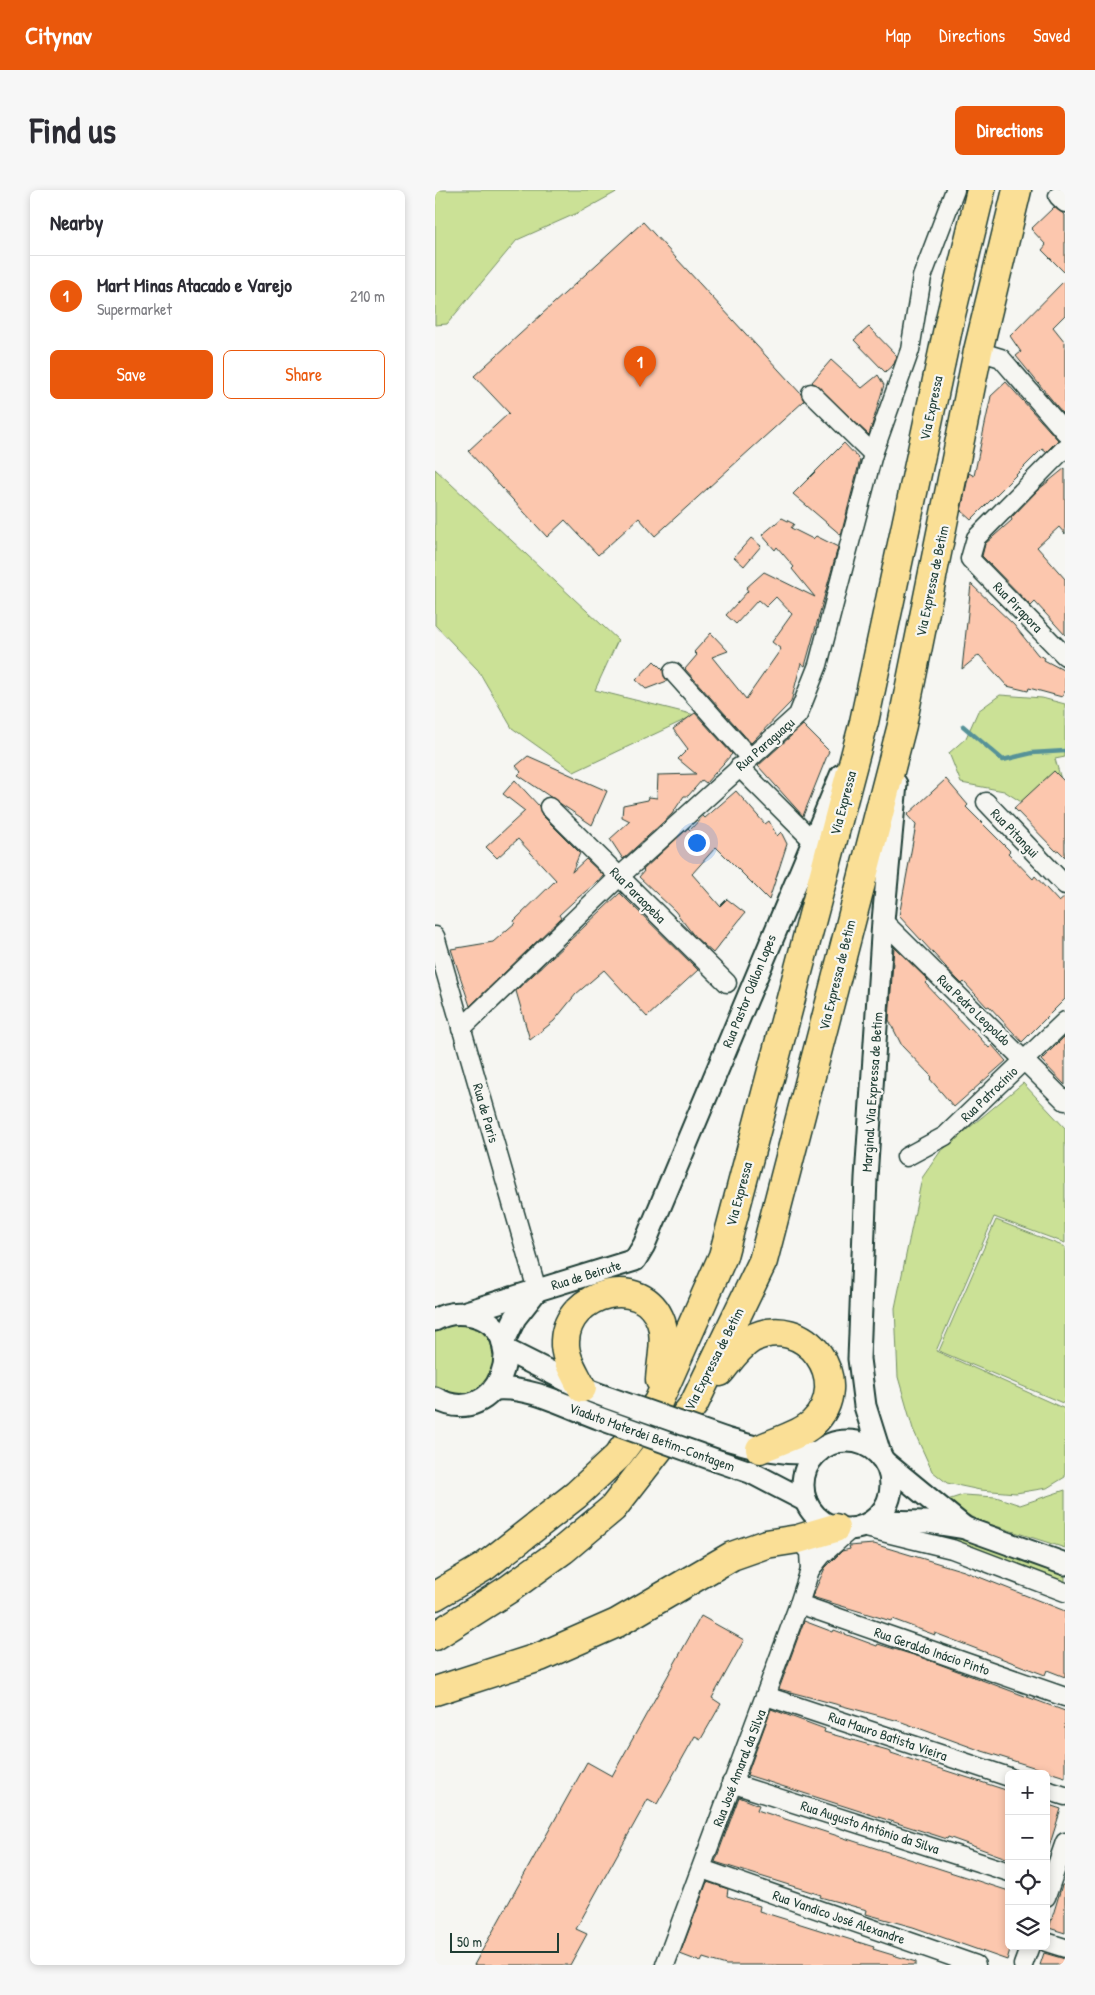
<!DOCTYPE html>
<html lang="en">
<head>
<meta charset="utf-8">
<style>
  :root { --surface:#fff; --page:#f7f7f7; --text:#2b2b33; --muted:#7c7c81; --line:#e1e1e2; --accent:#ea580c }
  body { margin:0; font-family:"Patrick Hand",sans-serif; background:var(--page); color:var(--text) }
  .controls { position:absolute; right:15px; bottom:15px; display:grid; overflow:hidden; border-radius:8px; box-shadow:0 2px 8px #0003 }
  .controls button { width:45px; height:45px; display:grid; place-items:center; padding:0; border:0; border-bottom:1px solid var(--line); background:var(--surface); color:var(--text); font:25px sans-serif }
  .scale { position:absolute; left:15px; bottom:12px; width:109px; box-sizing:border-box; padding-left:5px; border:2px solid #1f3d34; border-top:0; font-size:14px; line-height:18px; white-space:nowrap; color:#1f3d34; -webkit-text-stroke:4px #f6f6f2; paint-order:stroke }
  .you { position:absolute; left:261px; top:652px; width:18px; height:18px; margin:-12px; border:4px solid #fff; border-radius:50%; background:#1a73e8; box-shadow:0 0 0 8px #1a73e833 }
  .badge { display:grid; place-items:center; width:32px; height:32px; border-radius:50%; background:var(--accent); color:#fff; font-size:16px; font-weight:700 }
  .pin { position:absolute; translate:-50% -41px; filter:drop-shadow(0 1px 2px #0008) }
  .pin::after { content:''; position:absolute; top:26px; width:18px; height:15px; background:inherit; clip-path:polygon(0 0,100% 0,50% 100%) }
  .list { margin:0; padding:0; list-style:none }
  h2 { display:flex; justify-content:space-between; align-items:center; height:65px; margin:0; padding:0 20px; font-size:21px }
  h2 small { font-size:16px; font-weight:400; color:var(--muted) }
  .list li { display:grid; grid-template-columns:32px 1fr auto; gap:15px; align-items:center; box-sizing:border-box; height:80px; padding:0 20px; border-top:1px solid var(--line) }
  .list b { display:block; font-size:19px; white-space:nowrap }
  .list p { margin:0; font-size:16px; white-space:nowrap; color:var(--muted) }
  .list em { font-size:16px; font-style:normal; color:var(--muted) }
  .actions { display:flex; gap:10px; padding:15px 20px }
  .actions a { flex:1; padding:11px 0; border:1px solid var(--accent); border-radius:8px; text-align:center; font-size:18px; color:var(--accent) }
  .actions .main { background:var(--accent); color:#fff }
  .icon { flex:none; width:28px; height:28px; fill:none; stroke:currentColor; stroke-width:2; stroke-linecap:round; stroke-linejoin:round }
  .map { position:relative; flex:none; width:630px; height:1775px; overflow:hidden; border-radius:8px }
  header { display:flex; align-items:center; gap:30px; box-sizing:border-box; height:70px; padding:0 25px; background:var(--accent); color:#fff }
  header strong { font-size:24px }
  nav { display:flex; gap:28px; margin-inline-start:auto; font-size:18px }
  .intro { display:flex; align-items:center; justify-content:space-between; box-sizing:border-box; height:120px; padding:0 30px }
  h1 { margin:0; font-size:35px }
  .button { padding:12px 22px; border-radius:8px; background:var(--accent); color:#fff; font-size:18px; font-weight:700 }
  main { display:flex; gap:30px; padding:0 30px }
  aside { flex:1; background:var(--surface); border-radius:8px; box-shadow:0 2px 8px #0003 }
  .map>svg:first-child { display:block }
  .green { fill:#cbe196; stroke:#758f65 }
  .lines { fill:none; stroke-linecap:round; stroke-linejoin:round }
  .stream { stroke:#579298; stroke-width:4.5 }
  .building { fill:#fcc7ae; stroke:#1f3d34 }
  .minor-casing { stroke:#1f3d34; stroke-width:21 }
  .tertiary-casing { stroke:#1f3d34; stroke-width:25 }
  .trunk-casing { stroke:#1f3d34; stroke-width:31 }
  .minor { stroke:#f6f6f2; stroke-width:18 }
  .tertiary { stroke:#f6f6f2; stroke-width:21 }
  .trunk { stroke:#fadf96; stroke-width:28 }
  .tertiary-bridge-casing { stroke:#1f3d34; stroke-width:25; stroke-linecap:butt }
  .tertiary-bridge { stroke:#f6f6f2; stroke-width:21 }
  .labels { text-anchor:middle; stroke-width:4.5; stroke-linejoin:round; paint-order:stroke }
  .street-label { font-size:14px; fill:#1f3d34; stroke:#f6f6f2 }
</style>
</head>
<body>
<header>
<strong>Citynav</strong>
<nav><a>Map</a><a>Directions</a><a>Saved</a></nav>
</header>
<div class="intro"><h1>Find us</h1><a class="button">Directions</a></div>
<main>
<aside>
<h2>Nearby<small></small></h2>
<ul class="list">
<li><span class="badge">1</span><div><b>Mart Minas Atacado e Varejo</b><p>Supermarket</p></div><em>210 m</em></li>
</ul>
<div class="actions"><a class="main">Save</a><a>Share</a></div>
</aside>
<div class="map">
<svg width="630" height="1775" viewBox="0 0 630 1775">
  <rect width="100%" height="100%" fill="#f6f6f2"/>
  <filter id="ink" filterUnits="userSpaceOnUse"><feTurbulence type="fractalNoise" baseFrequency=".02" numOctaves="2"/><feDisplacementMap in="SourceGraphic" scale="10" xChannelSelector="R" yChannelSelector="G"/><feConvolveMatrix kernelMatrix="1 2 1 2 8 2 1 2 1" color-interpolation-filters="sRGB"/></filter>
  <g filter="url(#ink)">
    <g class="green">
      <polygon points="0,0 185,0 147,21 82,50 12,134 0,135"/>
      <polygon points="0,279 183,450 160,500 260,525 139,582 77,538 43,480 0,435"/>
      <polygon points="565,505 607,508 630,514 630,567 620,569 628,596 591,615 569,601 526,593 514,563 531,548 543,521"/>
      <polygon points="588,893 630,938 630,1053 559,1027 501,1161 630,1219 630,1287 612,1298 581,1303 545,1300 512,1293 497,1281 478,1239 463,1187 460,1118 487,988 505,962"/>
      <polygon points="561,1030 630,1057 630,1214 504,1161"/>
      <path d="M 30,1132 C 58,1144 59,1152 60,1181 C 55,1187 48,1198 41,1202 C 29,1209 11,1205 0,1197 L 0,1141 L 11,1134 Z"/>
      <polygon points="630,1300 630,1358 542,1330 509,1311 528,1305 561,1307 585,1315"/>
      <polygon points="451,1338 521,1343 630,1382 630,1395"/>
    </g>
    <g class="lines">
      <polyline class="stream" points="528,536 568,570 597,563 630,561"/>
    </g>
    <g class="building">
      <polygon points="619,17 630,25 630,83 607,60 611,55 596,39"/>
      <polygon points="208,32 366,204 369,211 220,346 204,328 163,365 130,330 112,347 33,261 74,223 39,186"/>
      <polygon points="630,90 630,125 618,137 630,152 630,226 581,166 586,162 575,146"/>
      <polygon points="434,137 462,166 459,174 450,182 419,150"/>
      <polygon points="396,170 427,198 443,185 449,195 434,245 377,192"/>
      <polygon points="571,192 623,250 611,262 607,259 536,330 526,321 534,283 539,286 556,206"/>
      <polygon points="409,253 425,270 406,345 358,304"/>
      <polygon points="630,278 630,344 624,337 602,357 630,389 630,445 600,412 596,416 547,366 550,354 577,330 576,328 603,300"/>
      <polygon points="347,328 359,334 356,338 378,349 381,346 403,357 370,476 366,473 356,512 316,553 250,479 262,465 259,462 276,443 293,461 277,467 311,509 346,459 337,452 357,424 341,407 331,417 323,410 301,434 291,425 313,401 311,398 329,382 380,407 357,379 359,377 342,357 340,360 327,345"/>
      <polygon points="316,348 326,356 309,376 299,367"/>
      <polygon points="536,394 579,435 603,465 610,468 609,470 630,481 630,501 627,507 594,498 593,501 572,496 544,465 527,479"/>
      <polygon points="219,471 228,480 232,491 211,499 201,490"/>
      <polygon points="260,523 297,564 271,593 267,590 253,606 249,606 237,624 188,669 175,649 195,631 187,627 188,615 213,610 214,607 222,608 223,585 261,584 243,569 253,559 238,539"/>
      <polygon points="368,535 394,561 368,626 323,576"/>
      <polygon points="93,566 172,601 157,635 83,585 86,582 81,576"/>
      <polygon points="619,581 630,592 630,667 623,660 621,661 579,618"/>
      <polygon points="511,589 533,615 531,617 575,661 573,663 598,689 600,686 624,712 630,707 630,809 587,852 554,816 552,817 529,792 527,794 521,788 464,726 481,635 472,625"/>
      <polygon points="80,590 104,616 107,625 145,663 137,682 151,669 169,686 138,712 124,725 126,728 35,816 16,759 58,752 80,733 79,731 121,690 83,649 62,668 51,657 90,621 68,604"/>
      <polygon points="301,601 330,634 334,631 342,646 346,642 352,654 334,710 281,657 257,684 285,716 292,709 310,723 278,763 260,747 240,721 204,687 209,681 208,680 253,638 255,640 268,626 270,628"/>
      <polygon points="185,703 263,780 212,827 169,780 141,804 119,831 95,850 81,801"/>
      <polygon points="459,757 493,790 490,793 534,840 536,838 554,858 557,855 571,871 519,917 495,889 497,887 467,856 454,830"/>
      <polygon points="630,846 630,895 606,870"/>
      <polygon points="439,1354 529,1381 630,1421 630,1487 612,1480 610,1485 500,1443 500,1445 457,1429 456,1431 377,1407 390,1378 407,1361 415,1359 414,1356"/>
      <polygon points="266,1426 309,1450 277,1508 286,1514 266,1549 260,1546 222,1614 213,1609 141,1739 152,1744 135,1775 39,1775 152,1572 177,1586"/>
      <polygon points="369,1431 398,1442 399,1440 442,1456 443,1454 485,1467 630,1521 630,1587 544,1560 464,1531 344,1499"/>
      <polygon points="336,1519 390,1539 389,1542 456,1561 456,1563 574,1601 574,1669 513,1647 512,1649 312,1585"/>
      <polygon points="304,1607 324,1615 322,1620 574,1701 574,1756 576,1756 572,1770 478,1737 431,1724 432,1720 385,1707 386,1705 280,1672"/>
      <polygon points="611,1614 626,1619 614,1657 611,1656"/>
      <polygon points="272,1692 293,1699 292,1706 325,1716 324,1721 439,1757 438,1759 481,1772 481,1775 291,1775 268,1768 266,1772 245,1764"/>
      <polygon points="627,1695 630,1695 630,1743 614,1738"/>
      <polygon points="609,1763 630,1769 630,1775 605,1775"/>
    </g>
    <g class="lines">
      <g class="minor-casing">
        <g id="minor">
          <polyline points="623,6 630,13"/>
          <polyline points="543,161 566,168 630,242"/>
          <polyline points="376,203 438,264"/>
          <polyline points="630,258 541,348 535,369 630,466"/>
          <polyline points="238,482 315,568"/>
          <polyline points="304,577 377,650"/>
          <polyline points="551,612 630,695"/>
          <polyline points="114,617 292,793"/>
          <polyline points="448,731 630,911"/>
          <polyline points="0,746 102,1100"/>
          <polyline points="26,839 184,687 363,525 383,475 438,264 475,160 487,87 520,0"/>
          <polyline points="471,967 510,946 630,831"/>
          <polyline points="427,1337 517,1359 630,1402"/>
          <polyline points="375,1380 387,1365 416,1339"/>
          <polyline points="364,1414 630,1507"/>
          <polyline points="331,1506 574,1587"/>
          <polyline points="296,1593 574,1682"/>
          <polyline points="611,1600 630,1606"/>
          <polyline points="267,1679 541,1775"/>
          <polyline points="611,1707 630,1652"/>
          <polyline points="611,1752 630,1758"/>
          <polyline points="230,1775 364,1414 375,1380 374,1362 363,1349"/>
          <polyline points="588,1775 595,1756"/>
        </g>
      </g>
      <g class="tertiary-casing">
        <g id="tertiary">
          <polyline points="28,1123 200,1070 209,1055 406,585"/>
          <path d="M 0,1130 C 11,1123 24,1122 37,1125 C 100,1139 64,1244 0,1208"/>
          <polyline points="68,1153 80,1128 102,1100"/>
          <polyline points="69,1159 147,1198 174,1208"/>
          <path d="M 60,1199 C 96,1196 132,1217 166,1229"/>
          <path d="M 291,1249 C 322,1258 351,1266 383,1262"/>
          <circle cx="412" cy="1295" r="44"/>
          <polyline points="446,1267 430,1216 424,1169 431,988 448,731 461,594"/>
          <polyline points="283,1271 315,1282 371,1311"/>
          <polyline points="451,1273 530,1338"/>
          <polyline points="438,1331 492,1332 530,1338 630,1374"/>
        </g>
      </g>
      <g class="trunk-casing">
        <g id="trunk">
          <path d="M 285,1182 C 294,1171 303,1157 316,1149 C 370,1120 422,1192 377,1234 C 363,1246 341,1251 325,1259"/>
          <path d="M 147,1198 C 140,1183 129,1168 130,1151 C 132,1102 208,1082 226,1132 C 232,1150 226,1172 225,1190"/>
          <polyline points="0,1406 49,1377 141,1305 182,1267 223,1212 288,1066 429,532 515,129 546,0"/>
          <polyline points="0,1446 74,1399 128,1360 178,1318 259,1214 328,1071 467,535 543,161 582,0"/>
          <polyline points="0,1501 105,1467 182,1433 297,1366 331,1354 363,1349 400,1338"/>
        </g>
      </g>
      <use href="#minor" class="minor"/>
      <use href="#tertiary" class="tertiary"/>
      <use href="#trunk" class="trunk"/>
      <g class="tertiary-bridge-casing">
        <g id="tertiary-bridge">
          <polyline points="174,1208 291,1249"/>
          <polyline points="166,1229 283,1271"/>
        </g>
      </g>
      <use href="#tertiary-bridge" class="tertiary-bridge"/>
    </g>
  </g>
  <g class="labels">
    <g class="street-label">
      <text transform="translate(496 218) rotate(-78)" y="5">Via Expressa</text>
      <text transform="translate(497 391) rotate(-78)" y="5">Via Expressa de Betim</text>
      <text transform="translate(583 417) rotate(46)" y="5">Rua Pirapora</text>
      <text transform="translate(330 554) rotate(-41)" y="5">Rua Paraguaçu</text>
      <text transform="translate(408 613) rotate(-75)" y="5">Via Expressa</text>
      <text transform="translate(580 643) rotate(46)" y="5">Rua Pitangui</text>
      <text transform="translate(203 705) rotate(45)" y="5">Rua Paraopeba</text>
      <text transform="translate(402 785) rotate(-76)" y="5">Via Expressa de Betim</text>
      <text transform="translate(314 801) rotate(-68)" y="5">Rua Pastor Odilon Lopes</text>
      <text transform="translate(539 820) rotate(44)" y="5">Rua Pedro Leopoldo</text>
      <text transform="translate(437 902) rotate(-86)" y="5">Marginal Via Expressa de Betim</text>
      <text transform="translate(554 904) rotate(-44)" y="5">Rua Patrocínio</text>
      <text transform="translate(51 923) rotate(74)" y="5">Rua de Paris</text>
      <text transform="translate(304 1004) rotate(-75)" y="5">Via Expressa</text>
      <text transform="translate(151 1085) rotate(-17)" y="5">Rua de Beirute</text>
      <text transform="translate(279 1169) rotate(-63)" y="5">Via Expressa de Betim</text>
      <text transform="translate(217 1247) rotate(20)" y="5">Viaduto Materdei Betim-Contagem</text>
      <text transform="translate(497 1461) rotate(19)" y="5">Rua Geraldo Inácio Pinto</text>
      <text transform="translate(453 1546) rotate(19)" y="5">Rua Mauro Batista Vieira</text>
      <text transform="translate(304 1578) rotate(-69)" y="5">Rua José Amaral da Silva</text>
      <text transform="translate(435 1637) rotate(18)" y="5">Rua Augusto Antônio da Silva</text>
      <text transform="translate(404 1727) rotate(19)" y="5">Rua Vandico José Alexandre</text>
    </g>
  </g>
</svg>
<div class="controls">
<button>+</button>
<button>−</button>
<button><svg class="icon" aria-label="locate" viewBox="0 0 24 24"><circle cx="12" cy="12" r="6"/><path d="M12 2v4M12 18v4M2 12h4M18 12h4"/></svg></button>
<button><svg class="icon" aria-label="layers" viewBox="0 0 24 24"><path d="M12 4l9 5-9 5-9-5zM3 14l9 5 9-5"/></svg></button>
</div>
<div class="scale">50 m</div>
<div class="you"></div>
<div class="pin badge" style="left:205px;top:197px">1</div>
</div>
</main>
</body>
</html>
